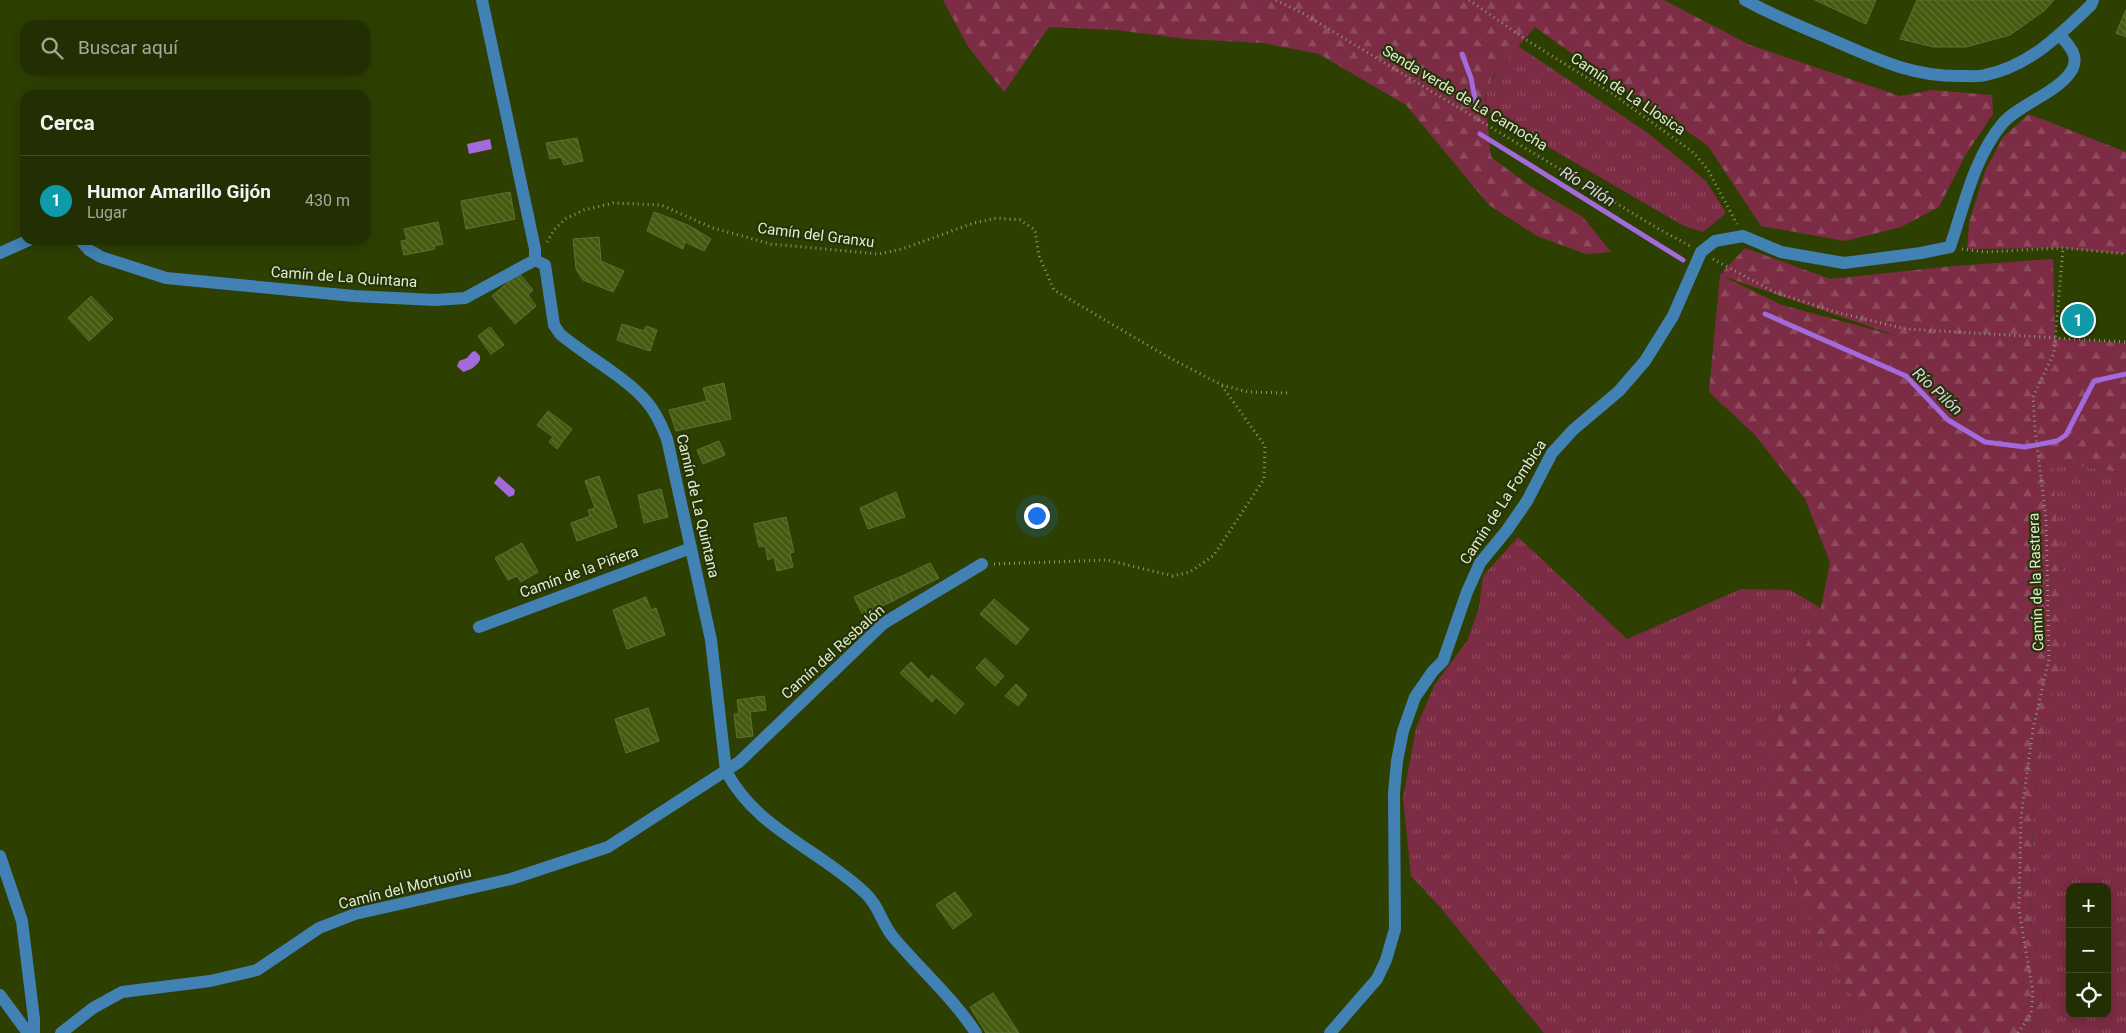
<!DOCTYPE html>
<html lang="es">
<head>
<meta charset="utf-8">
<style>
  :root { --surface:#222f02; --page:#2e3b11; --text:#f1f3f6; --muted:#a2a999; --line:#3f4a24; --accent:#c7a6ef }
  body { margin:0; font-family:Roboto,sans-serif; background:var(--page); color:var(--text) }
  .controls { position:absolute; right:15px; bottom:15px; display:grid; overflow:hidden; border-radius:10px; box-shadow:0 2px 12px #0003 }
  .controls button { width:45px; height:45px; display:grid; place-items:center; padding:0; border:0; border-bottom:1px solid var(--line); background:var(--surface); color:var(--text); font:25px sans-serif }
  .you { position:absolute; left:1036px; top:515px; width:18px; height:18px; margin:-12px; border:4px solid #fff; border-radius:50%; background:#1a73e8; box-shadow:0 0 0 8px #1a73e833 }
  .badge { display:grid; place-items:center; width:32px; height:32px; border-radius:50%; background:var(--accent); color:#fff; font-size:16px; font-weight:700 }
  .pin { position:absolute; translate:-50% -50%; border:2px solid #fff; box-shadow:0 1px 5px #0006 }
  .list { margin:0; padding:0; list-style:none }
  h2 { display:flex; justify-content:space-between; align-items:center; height:65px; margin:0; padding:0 20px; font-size:21px }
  h2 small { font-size:16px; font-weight:400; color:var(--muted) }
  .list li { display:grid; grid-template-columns:32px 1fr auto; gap:15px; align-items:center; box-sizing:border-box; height:90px; padding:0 20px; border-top:1px solid var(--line) }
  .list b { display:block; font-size:19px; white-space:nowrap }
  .list p { margin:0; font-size:16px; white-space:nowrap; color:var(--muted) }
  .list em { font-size:16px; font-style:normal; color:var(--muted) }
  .icon { flex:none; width:28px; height:28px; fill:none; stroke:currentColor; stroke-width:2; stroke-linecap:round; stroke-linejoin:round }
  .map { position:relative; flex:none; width:2126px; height:1033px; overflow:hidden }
  .search { position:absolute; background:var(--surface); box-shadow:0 2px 12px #0003; left:20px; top:20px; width:350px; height:55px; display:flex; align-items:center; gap:12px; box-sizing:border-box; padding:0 18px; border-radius:15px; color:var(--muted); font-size:19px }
  .panel { position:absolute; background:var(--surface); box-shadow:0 2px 12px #0003; left:20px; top:90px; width:350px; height:155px; border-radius:15px }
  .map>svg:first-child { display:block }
  .grass { fill:url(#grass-tufts); fill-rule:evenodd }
  .forest { fill:url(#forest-firs); fill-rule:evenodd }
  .water { fill:#a26ada }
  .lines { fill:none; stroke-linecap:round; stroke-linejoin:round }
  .stream { stroke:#a26ada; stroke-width:5 }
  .building { fill:url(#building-back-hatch); stroke:#5d7038 }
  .path { stroke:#8d9c6f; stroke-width:3; stroke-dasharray:1 4; stroke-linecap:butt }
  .minor { stroke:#4181b4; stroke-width:12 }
  .labels { text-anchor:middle; stroke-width:4.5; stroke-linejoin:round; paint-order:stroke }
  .street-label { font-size:15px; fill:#dfebcd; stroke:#263308 }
  .water-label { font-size:16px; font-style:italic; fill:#ded2ee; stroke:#263308 }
</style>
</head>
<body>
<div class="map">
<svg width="2126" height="1033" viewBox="0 0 2126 1033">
  <defs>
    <pattern id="grass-tufts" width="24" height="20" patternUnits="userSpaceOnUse" patternTransform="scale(1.25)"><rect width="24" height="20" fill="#7c2c44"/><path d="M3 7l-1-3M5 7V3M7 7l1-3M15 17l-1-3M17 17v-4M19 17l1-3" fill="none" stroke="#8e4b5e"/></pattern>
    <pattern id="forest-firs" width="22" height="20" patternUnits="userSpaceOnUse" patternTransform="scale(1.25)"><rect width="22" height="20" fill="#7c2c44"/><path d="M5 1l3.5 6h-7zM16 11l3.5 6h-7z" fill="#8e4b5e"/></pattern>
    <pattern id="building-back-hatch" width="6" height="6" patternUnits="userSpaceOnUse" patternTransform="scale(1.25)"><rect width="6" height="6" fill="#445a0e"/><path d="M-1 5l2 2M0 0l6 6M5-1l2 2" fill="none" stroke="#5f7230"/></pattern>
  </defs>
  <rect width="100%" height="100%" fill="#2e3f02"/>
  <g class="grass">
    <path d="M 1518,46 L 1648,133 L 1706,181 L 1726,213 L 1703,232 L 1684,226 L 1486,111 C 1483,82 1501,67 1518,46 Z"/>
    <path d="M 2053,462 L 2126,473 L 2126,1033 L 2028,1033 L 2042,1014 L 2044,987 L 2030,918 L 2034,799 L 2050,703 L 2061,664 ZM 2070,887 L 2107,887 L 2107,1014 L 2070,1014 Z"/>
    <polygon points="1518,537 1627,639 1741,589 1790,590 1821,608 1771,736 1802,905 1873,1033 1544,1033 1439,906 1411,876 1403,798 1416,728 1435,684 1467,641 1479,608 1483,576"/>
  </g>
  <g class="forest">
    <polygon points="943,0 1664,0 1750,45 1900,96 1933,90 1992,95 1993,114 1965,156 1939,207 1901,227 1845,241 1761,226 1708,146 1667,117 1599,73 1535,27 1492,77 1485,99 1491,157 1530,186 1583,217 1611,252 1586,254 1537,236 1489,205 1406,105 1319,54 1263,43 1186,39 1116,30 1049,27 1004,92 967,45"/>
    <polygon points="2029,114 2126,152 2126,254 2063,248 1967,249 1969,223 1985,171 2003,137"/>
    <path d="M 1745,248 L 1830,279 L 1954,266 L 2053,259 L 2055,338 L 2126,343 L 2126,473 L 2053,462 L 2056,518 L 2066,600 L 2061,664 L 2050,703 L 2034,799 L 2030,918 L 2044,987 L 2042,1014 L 2028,1033 L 1873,1033 L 1802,905 L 1770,801 L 1771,736 L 1821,608 L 1830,562 L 1805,499 L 1755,435 L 1709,392 L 1720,275 ZM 1726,278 L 1726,277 L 1897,336 L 1782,305 Z"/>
  </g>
  <g class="water">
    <polygon points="490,139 492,149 469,154 467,144"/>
    <path d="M 475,351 L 480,356 L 480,360 C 476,367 470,370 463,372 L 457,366 L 459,361 L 467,358 L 472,352 Z"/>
    <polygon points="499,476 515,490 514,495 509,497 494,483"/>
  </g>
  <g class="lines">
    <g class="stream">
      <polyline points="1462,54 1471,78 1477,109"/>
      <polyline points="1480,134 1683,260"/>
      <polyline points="1765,314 1906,376 1948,420 1985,442 2025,447 2057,441 2066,435 2094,381 2126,374"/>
    </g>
  </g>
  <g class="building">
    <polygon points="1815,0 1876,0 1866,24"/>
    <polygon points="1917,0 2054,0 2045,10 2010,35 1966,47 1934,47 1900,39"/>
    <polygon points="2126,10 2126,37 2116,33"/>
    <polygon points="577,138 583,161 564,165 561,157 550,159 546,143"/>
    <polygon points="510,192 515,219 466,229 461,201"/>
    <polygon points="654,212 688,225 711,239 704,251 685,242 683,249 647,231"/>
    <polygon points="438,222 443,244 434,246 435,249 404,255 401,241 407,240 404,229"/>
    <polygon points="599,237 601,261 624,271 613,292 583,280 576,269 573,239"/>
    <polygon points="519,273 533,290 528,295 536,306 515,324 492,296"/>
    <polygon points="91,296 113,319 89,341 68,318"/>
    <polygon points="622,324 644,331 646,326 657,330 650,351 617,340"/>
    <polygon points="490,327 504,345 491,354 478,336"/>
    <polygon points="724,383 731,419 676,431 669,410 707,401 703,388"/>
    <polygon points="548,411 572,429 557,449 549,442 553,437 537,425"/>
    <polygon points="719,441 725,455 703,464 697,450"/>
    <polygon points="599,476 617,527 577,541 571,523 590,516 588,510 595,508 585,481"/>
    <polygon points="661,489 668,517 644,523 638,495"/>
    <polygon points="896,492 905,517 868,529 860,508"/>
    <polygon points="786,517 794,552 790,553 793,567 777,571 774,557 768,560 765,546 759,547 754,524"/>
    <polygon points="522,543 538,572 521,582 517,576 508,580 495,558"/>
    <polygon points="930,563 939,578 908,593 900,577"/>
    <polygon points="900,577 908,593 893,601 885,583"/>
    <polygon points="885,583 893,601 863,615 854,597"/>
    <polygon points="646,597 651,610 656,608 665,635 627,649 613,610"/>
    <polygon points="994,599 1029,629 1016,645 980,614"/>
    <polygon points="985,658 1004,676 995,686 976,668"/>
    <polygon points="911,662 929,680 932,675 964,704 955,714 936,697 932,702 900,673"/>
    <polygon points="1016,684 1027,695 1018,706 1005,696"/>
    <polygon points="764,696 766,710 750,712 753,736 737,738 734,714 739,714 737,700"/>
    <polygon points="648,708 659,741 626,753 615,719"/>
    <polygon points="955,892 972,915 953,929 936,905"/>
    <polygon points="993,993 1019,1033 986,1033 970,1007"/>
  </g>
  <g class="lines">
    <g class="path">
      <polyline points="1276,0 1304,14 1657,228 1690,246"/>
      <polyline points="1469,0 1528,41 1613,94 1694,153 1708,170 1737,224"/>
      <polyline points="547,242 554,230 565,219 584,210 613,203 661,205 713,228 771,244 879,254 902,249 974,223 997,218 1020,220 1035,230 1039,256 1054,290 1166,356 1222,385 1248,392 1287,393"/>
      <polyline points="1962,249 1985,252 2063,248 2126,254"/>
      <polyline points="1713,259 1774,292 1835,312 1906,329 2126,342"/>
      <polyline points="994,564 1107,560 1173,576 1190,572 1214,555 1264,479 1265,446 1222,386"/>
      <polyline points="2018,1033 2031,1014 2033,993 2019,910 2021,817 2033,729 2049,659 2046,518 2035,430 2033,397 2054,353 2063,248"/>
    </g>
    <g class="minor">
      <polyline points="482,0 535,249 535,260"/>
      <path d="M 1745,0 C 1772,15 1800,26 1828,38 C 1874,58 1911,77 1962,76 C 1969,76 1978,77 1985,75 C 2028,67 2061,34 2091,5 L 2093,0"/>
      <path d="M 80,240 L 89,250 L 101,257 L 166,278 L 354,296 L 435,300 L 465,298 L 535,260 L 545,265 L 554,325 L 560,334 C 586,356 624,376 646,401 C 656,412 662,426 667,439 L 711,640 L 726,771 C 756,829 820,850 865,893 C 879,905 882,925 894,938 C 921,970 953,998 976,1033"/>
      <polyline points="0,253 29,240"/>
      <polyline points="479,627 691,548"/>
      <polyline points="0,856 22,921 34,1019 34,1033"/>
      <polyline points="0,995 28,1033"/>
      <polyline points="61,1033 93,1008 122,992 210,981 257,970 319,928 355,914 511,879 608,847 739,762 884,623 982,564"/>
      <path d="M 1330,1033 L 1377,979 L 1386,960 L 1395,929 L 1394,793 L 1397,761 L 1403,731 L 1415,697 L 1433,671 L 1443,661 L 1467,592 L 1480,563 L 1507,530 L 1527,501 L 1552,453 L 1573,430 L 1619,391 L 1645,361 L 1673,316 L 1701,252 L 1715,241 L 1743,236 L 1781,252 L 1844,263 L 1921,253 L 1950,247 C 1964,206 1974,158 2002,124 C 2019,104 2062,91 2073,68 C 2079,54 2067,44 2060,35"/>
    </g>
  </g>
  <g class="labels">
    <g class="street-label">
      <text transform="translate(1628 94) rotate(34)" y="5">Camín de La Llosica</text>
      <text transform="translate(1465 98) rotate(31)" y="5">Senda verde de La Camocha</text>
      <text transform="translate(816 235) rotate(7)" y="5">Camín del Granxu</text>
      <text transform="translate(344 277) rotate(4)" y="5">Camín de La Quintana</text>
      <text transform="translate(1503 502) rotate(-57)" y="5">Camín de La Fombica</text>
      <text transform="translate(698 506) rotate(77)" y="5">Camín de La Quintana</text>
      <text transform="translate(579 572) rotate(-20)" y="5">Camín de la Piñera</text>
      <text transform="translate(2036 582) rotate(-92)" y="5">Camín de la Rastrera</text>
      <text transform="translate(833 652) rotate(-42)" y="5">Camín del Resbalón</text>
      <text transform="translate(405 888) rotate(-14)" y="5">Camín del Mortuoriu</text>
    </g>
    <g class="water-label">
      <text transform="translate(1588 186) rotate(32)" y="6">Río Pilón</text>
      <text transform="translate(1938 391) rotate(43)" y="6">Río Pilón</text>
    </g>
  </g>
</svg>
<div class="controls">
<button>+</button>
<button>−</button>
<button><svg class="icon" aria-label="locate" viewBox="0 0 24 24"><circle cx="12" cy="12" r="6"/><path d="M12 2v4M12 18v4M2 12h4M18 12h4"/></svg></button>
</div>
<div class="you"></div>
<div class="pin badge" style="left:2078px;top:320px;background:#0f9aa8">1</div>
<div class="search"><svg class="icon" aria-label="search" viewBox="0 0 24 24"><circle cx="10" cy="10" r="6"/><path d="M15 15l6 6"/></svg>Buscar aquí</div>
<section class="panel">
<h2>Cerca<small></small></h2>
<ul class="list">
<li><span class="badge" style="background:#0f9aa8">1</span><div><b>Humor Amarillo Gijón</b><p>Lugar</p></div><em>430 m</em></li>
</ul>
</section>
</div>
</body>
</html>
